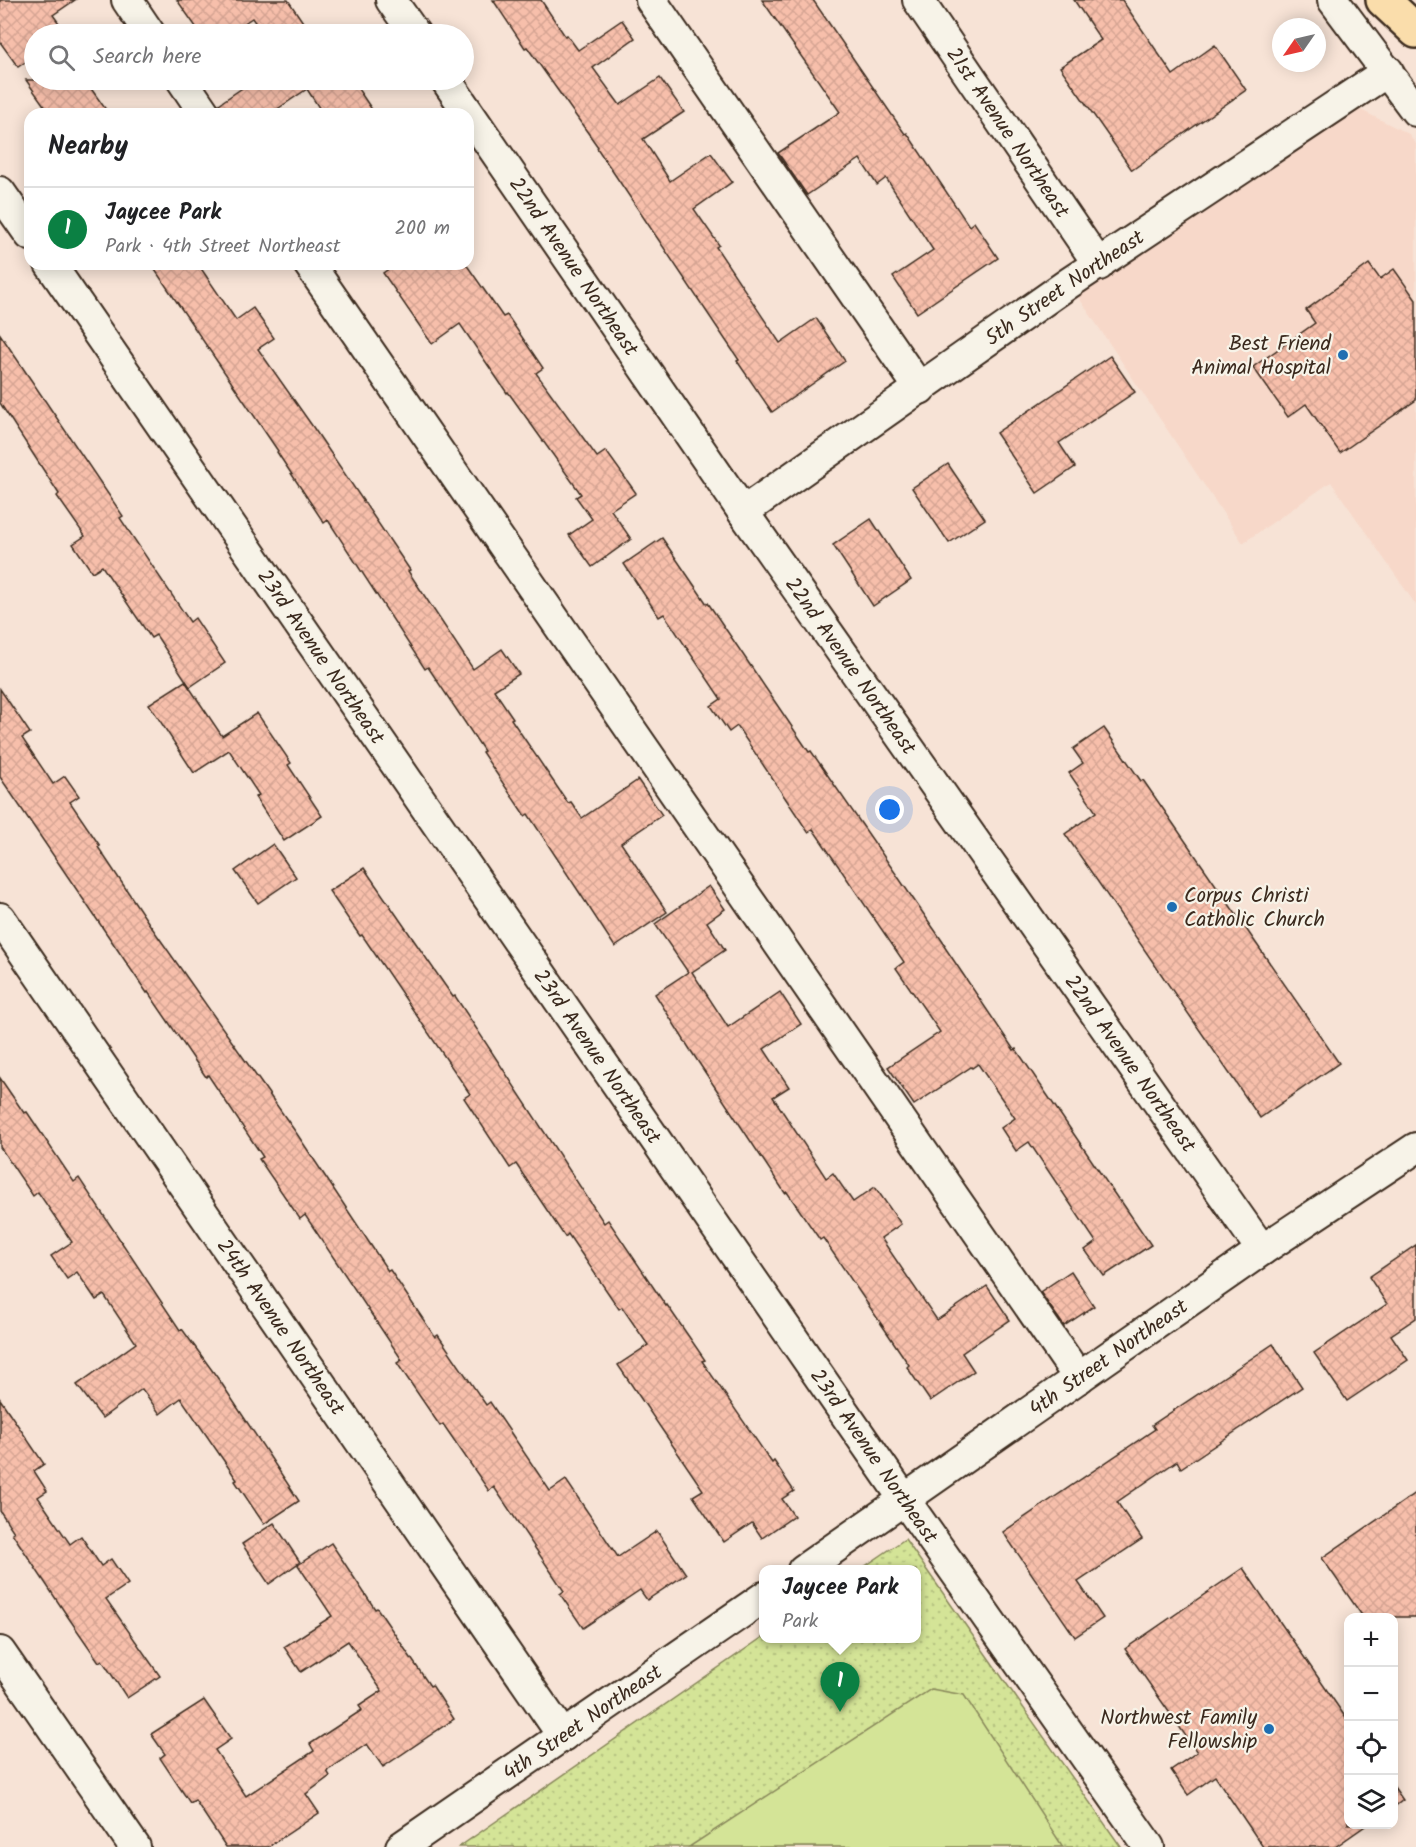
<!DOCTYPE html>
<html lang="en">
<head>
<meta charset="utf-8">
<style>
  :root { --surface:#fff; --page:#f2f2f2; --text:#202124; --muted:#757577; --line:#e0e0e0; --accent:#0b8043 }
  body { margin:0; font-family:Kalam,sans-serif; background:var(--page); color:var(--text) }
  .controls { position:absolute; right:18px; bottom:18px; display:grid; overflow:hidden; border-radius:12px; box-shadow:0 3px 15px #0003 }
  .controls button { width:54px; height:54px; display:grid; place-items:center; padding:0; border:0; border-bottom:2px solid var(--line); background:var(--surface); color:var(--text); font:30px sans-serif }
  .compass { position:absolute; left:1272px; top:18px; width:54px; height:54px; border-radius:50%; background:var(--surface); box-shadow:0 3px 15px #0003; rotate:236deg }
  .you { position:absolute; left:890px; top:810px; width:21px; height:21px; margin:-15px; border:4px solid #fff; border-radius:50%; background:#1a73e8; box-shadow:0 0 0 9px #1a73e833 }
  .badge { display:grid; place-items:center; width:39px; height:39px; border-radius:50%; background:var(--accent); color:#fff; font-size:20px; font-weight:700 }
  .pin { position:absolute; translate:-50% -50px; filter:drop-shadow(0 2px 3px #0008) }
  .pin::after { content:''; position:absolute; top:32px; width:21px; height:18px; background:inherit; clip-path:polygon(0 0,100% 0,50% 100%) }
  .popup { position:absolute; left:759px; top:1565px; width:162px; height:78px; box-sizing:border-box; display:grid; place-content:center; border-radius:12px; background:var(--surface); filter:drop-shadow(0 2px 4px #0005); font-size:20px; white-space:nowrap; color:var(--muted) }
  .popup b { font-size:22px; color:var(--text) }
  .popup::after { content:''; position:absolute; left:50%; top:100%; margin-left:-12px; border:12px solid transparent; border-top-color:var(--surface) }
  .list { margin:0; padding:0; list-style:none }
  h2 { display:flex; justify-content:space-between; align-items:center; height:78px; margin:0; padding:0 24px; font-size:26px }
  h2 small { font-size:20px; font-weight:400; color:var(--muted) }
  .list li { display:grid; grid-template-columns:39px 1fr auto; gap:18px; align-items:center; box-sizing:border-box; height:84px; padding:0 24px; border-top:2px solid var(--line) }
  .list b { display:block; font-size:22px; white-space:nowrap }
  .list p { margin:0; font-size:20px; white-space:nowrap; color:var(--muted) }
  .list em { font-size:20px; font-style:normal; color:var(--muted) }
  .icon { flex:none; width:33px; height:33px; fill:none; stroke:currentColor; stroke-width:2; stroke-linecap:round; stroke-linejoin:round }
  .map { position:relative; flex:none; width:1416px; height:1847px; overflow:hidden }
  .search { position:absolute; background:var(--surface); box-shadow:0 3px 15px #0003; left:24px; top:24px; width:450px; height:66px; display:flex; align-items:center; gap:15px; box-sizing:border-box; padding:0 21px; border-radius:33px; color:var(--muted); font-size:22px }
  .panel { position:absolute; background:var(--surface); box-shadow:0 3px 15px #0003; left:24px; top:108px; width:450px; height:162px; border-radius:18px }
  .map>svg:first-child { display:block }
  .built { fill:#f7d8c9 }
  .park { fill:url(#park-dots); stroke:#88875a; stroke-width:1.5 }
  .pitch { fill:#d4e497; stroke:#88875a; stroke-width:1.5 }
  .building { fill:url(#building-cross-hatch); stroke:#3b2a1e; stroke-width:1.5 }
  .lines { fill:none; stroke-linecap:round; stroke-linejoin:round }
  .minor-casing { stroke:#3b2a1e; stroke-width:34 }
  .highway-casing { stroke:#3b2a1e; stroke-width:38 }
  .minor { stroke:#f7f3e8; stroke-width:30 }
  .highway { stroke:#faddab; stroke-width:33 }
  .poi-dot { fill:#1f6fb2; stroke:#f7f3e8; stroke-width:2 }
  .labels { text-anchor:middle; stroke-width:4.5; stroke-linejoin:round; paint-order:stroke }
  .street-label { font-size:21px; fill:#3b2a1e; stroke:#f7f3e8 }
  .poi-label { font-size:21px; fill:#3b2a1e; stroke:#f7f3e8; text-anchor:end }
</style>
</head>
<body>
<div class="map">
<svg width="1416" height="1847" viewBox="0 0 1416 1847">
  <defs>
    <pattern id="park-dots" width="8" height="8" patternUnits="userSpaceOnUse" patternTransform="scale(1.5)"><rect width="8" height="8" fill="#d4e497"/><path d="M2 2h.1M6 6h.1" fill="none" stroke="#b7c482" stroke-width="1.8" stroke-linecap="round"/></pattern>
    <pattern id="building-cross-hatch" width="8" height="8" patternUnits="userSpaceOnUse" patternTransform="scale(1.5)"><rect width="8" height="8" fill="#f7bfab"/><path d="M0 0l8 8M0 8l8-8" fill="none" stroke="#d5a493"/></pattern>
  </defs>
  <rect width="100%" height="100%" fill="#f7e3d6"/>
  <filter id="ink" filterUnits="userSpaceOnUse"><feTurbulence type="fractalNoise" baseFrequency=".0167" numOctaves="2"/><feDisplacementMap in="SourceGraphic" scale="12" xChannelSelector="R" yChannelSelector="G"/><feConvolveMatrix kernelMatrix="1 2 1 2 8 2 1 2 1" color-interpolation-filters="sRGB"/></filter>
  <g filter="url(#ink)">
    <polygon class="built" points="1343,101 1409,134 1416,144 1416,605 1331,482 1243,543 1069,283"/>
    <polygon class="park" points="905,1539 1121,1847 459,1847 763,1637 764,1638 916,1638 916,1570 861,1569"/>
    <polygon class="pitch" points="931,1689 964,1695 1063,1847 689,1847"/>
    <g class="building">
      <polygon points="0,0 75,0 53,15 67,34 34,34 34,56 18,67 0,42"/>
      <polygon points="177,0 288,0 311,34 263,34 252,18 228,34 201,34"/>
      <polygon points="493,0 541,0 565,36 567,35 578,50 622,20 635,38 593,68 620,105 660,78 684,112 643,139 670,181 711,153 732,182 694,209 719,245 716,247 780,343 816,318 845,361 772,412 737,361 739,360 597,148 598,147 527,47 525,48"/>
      <polygon points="762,0 813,0 905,134 907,133 969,226 974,222 998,258 917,313 893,277 933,250 886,178 877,185 860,159 807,195 778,153 840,112"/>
      <polygon points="1074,0 1122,0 1173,75 1215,45 1246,90 1132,170 1060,67 1101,40"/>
      <polygon points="26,80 85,80 109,114 50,114"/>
      <polygon points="254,80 352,80 375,114 323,114 307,89 270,114 222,114 219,104"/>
      <polygon points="151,264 198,264 236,320 253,308 274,338 258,349 313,427 410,570 408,571 473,669 502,649 519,674 494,690 513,718 511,719 568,803 571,802 582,818 638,780 662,815 621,843 667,912 615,947 528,814 525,816 482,752 484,751 428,667 425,669 328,520 324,523 277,452 278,451"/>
      <polygon points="396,264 466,264 503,317 507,315 543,368 536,373 597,457 606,451 636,493 611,510 631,539 592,567 569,535 592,519 576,497 581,494 508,392 507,393 460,324 432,344 383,273"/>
      <polygon points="1369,264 1380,279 1394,269 1416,300 1416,400 1340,453 1306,404 1288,417 1253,367 1315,323 1306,310"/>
      <polygon points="0,334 123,516 120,518 190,622 195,618 225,663 190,687 156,635 151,638 102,566 92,572 73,544 85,536 57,496 59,494 0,403"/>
      <polygon points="1110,356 1135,392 1059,443 1075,467 1037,493 996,433"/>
      <polygon points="948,464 985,519 949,543 912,488"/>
      <polygon points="871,519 911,580 873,606 833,545"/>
      <polygon points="662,538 707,604 708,603 809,752 811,751 945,945 944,946 1014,1050 1016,1049 1120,1202 1121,1201 1151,1245 1104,1276 1085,1250 1096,1242 1029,1142 1016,1151 1001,1128 1015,1118 978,1064 972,1068 971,1067 914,1105 888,1067 940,1032 896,968 904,962 813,829 808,832 737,726 729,732 711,706 721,699 664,614 659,617 624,564"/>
      <polygon points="185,681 222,736 257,713 291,763 288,765 322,816 284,841 255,797 259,795 229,750 194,773 149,704"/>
      <polygon points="0,689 30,733 22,738 53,784 65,776 79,796 70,802 100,846 98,847 150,925 297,1134 388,1271 390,1270 435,1337 438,1335 486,1405 490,1402 550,1491 566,1480 618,1557 657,1531 686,1574 647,1600 640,1590 583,1628 560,1594 564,1591 494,1487 489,1491 443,1424 440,1426 397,1363 402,1360 305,1215 300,1219 259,1159 263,1157 208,1075 206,1077 148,992 147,993 0,777"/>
      <polygon points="1104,728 1141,781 1143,780 1339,1063 1260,1118 1065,834 1096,812 1069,773 1083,763 1073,749"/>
      <polygon points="273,844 296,877 258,903 235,871"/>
      <polygon points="364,868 453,997 455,996 604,1223 608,1220 666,1306 667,1305 705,1360 702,1361 772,1463 774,1461 794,1491 782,1499 794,1516 762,1538 752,1523 724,1542 693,1496 703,1490 618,1365 648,1345 622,1307 619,1309 568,1234 565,1237 516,1164 510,1168 464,1098 470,1094 362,935 360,936 329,891"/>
      <polygon points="709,886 725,909 707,922 725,950 692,972 728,1027 780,992 801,1024 764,1049 789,1087 773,1097 826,1178 833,1173 853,1202 875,1187 901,1224 881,1238 937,1320 987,1286 1010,1320 962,1353 974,1371 930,1401 907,1367 909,1365 823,1238 820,1240 787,1192 785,1193 691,1051 655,994 688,972 655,924"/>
      <polygon points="0,1078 24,1113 27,1112 74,1182 79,1178 180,1330 182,1329 222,1384 299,1501 264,1524 235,1481 237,1480 181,1398 160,1414 142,1389 102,1418 77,1385 136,1343 104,1295 96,1300 77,1272 67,1279 51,1256 72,1242 38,1192 33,1196 0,1147"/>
      <polygon points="1416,1245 1416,1318 1391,1335 1408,1360 1347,1401 1314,1353 1387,1304 1369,1277"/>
      <polygon points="1071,1271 1094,1306 1064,1326 1040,1292"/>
      <polygon points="1273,1344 1302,1387 1181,1468 1177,1461 1117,1502 1142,1539 1078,1582 1103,1618 1075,1637 1003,1532 1155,1429 1152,1425"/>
      <polygon points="0,1399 44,1464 34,1471 47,1491 38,1497 70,1544 81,1536 101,1566 111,1559 128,1584 106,1599 160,1676 127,1698 102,1660 99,1662 68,1617 12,1533 14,1532 0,1511"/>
      <polygon points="1416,1493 1416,1617 1363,1617 1322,1558"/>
      <polygon points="274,1523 300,1562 269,1584 242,1544"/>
      <polygon points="331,1543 375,1609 377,1608 430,1686 432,1685 454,1719 383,1767 367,1744 327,1771 330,1776 306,1794 319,1813 268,1847 226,1847 195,1800 190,1803 160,1758 165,1754 151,1734 204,1700 231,1739 215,1750 246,1796 314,1751 310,1744 362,1710 359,1706 382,1691 348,1641 301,1672 284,1647 332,1616 298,1565"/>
      <polygon points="1243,1568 1348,1721 1348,1824 1368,1824 1335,1847 1263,1847 1215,1776 1188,1795 1171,1770 1197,1752 1125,1649"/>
      <polygon points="1394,1787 1403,1800 1394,1807"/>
    </g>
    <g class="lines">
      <g class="minor-casing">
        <g id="minor">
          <polyline points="127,0 150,34"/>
          <polyline points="391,0 415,34"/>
          <polyline points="651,0 920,389"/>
          <path id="s1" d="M 918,0 L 1099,265"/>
          <polyline points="1333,0 1416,111"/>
          <polyline points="182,80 205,114"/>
          <path id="s2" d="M 446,80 L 743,512 L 1262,1250"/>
          <polyline points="0,192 30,235"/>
          <path id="s3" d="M 50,264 L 904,1499 L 1149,1847"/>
          <polyline points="309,264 1079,1378"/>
          <path id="s4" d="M 743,512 L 1069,283 L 1388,71"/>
          <path id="s5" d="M 0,918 L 563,1736"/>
          <path id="s6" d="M 803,1570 L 1262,1250 L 1416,1148"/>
          <polyline points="0,1652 135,1847"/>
          <path id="s7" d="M 401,1847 L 764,1597"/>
        </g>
      </g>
      <g class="highway-casing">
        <polyline id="highway" points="1383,0 1416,31"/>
      </g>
      <use href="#minor" class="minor"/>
      <use href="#highway" class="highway"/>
    </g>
  </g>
  <g class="poi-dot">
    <circle cx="1343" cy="355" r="6"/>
    <circle cx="1172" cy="907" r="6"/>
    <circle cx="1269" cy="1729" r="6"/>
  </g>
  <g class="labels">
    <g class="street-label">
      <text dy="7" stroke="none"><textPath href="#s1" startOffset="160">21st Avenue Northeast</textPath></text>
      <text dy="7" stroke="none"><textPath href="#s2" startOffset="226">22nd Avenue Northeast</textPath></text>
      <text dy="7" stroke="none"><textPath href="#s4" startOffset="392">5th Street Northeast</textPath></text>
      <text dy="7" stroke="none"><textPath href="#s3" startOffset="477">23rd Avenue Northeast</textPath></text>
      <text dy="7" stroke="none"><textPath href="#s2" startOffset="712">22nd Avenue Northeast</textPath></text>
      <text dy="7" stroke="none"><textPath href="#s3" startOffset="963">23rd Avenue Northeast</textPath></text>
      <text dy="7" stroke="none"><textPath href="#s2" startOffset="1198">22nd Avenue Northeast</textPath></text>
      <text dy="7" stroke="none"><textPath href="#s5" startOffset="496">24th Avenue Northeast</textPath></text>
      <text dy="7" stroke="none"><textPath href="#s6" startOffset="372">4th Street Northeast</textPath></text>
      <text dy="7" stroke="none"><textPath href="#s3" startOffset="1449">23rd Avenue Northeast</textPath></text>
      <text dy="7" stroke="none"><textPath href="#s7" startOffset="220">4th Street Northeast</textPath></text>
    </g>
    <g class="poi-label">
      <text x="1331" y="350">Best Friend<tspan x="1331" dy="24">Animal Hospital</tspan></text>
      <text x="1184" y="902" text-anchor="start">Corpus Christi<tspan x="1184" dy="24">Catholic Church</tspan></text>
      <text x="1257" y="1724">Northwest Family<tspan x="1257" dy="24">Fellowship</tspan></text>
    </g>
  </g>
</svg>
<div class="controls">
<button>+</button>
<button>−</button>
<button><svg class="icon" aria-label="locate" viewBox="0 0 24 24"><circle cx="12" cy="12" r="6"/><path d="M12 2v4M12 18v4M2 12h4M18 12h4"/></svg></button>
<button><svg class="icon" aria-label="layers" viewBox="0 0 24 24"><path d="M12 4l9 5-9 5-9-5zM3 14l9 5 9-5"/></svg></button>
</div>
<svg class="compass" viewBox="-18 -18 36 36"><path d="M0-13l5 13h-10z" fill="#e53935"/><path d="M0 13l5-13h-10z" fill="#757577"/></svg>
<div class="you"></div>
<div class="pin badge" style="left:840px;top:1712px">1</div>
<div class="popup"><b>Jaycee Park</b>Park</div>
<div class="search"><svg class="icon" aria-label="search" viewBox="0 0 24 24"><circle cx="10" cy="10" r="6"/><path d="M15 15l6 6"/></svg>Search here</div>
<section class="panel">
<h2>Nearby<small></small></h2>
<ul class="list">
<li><span class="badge">1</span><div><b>Jaycee Park</b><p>Park · 4th Street Northeast</p></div><em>200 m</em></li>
</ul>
</section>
</div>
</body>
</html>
